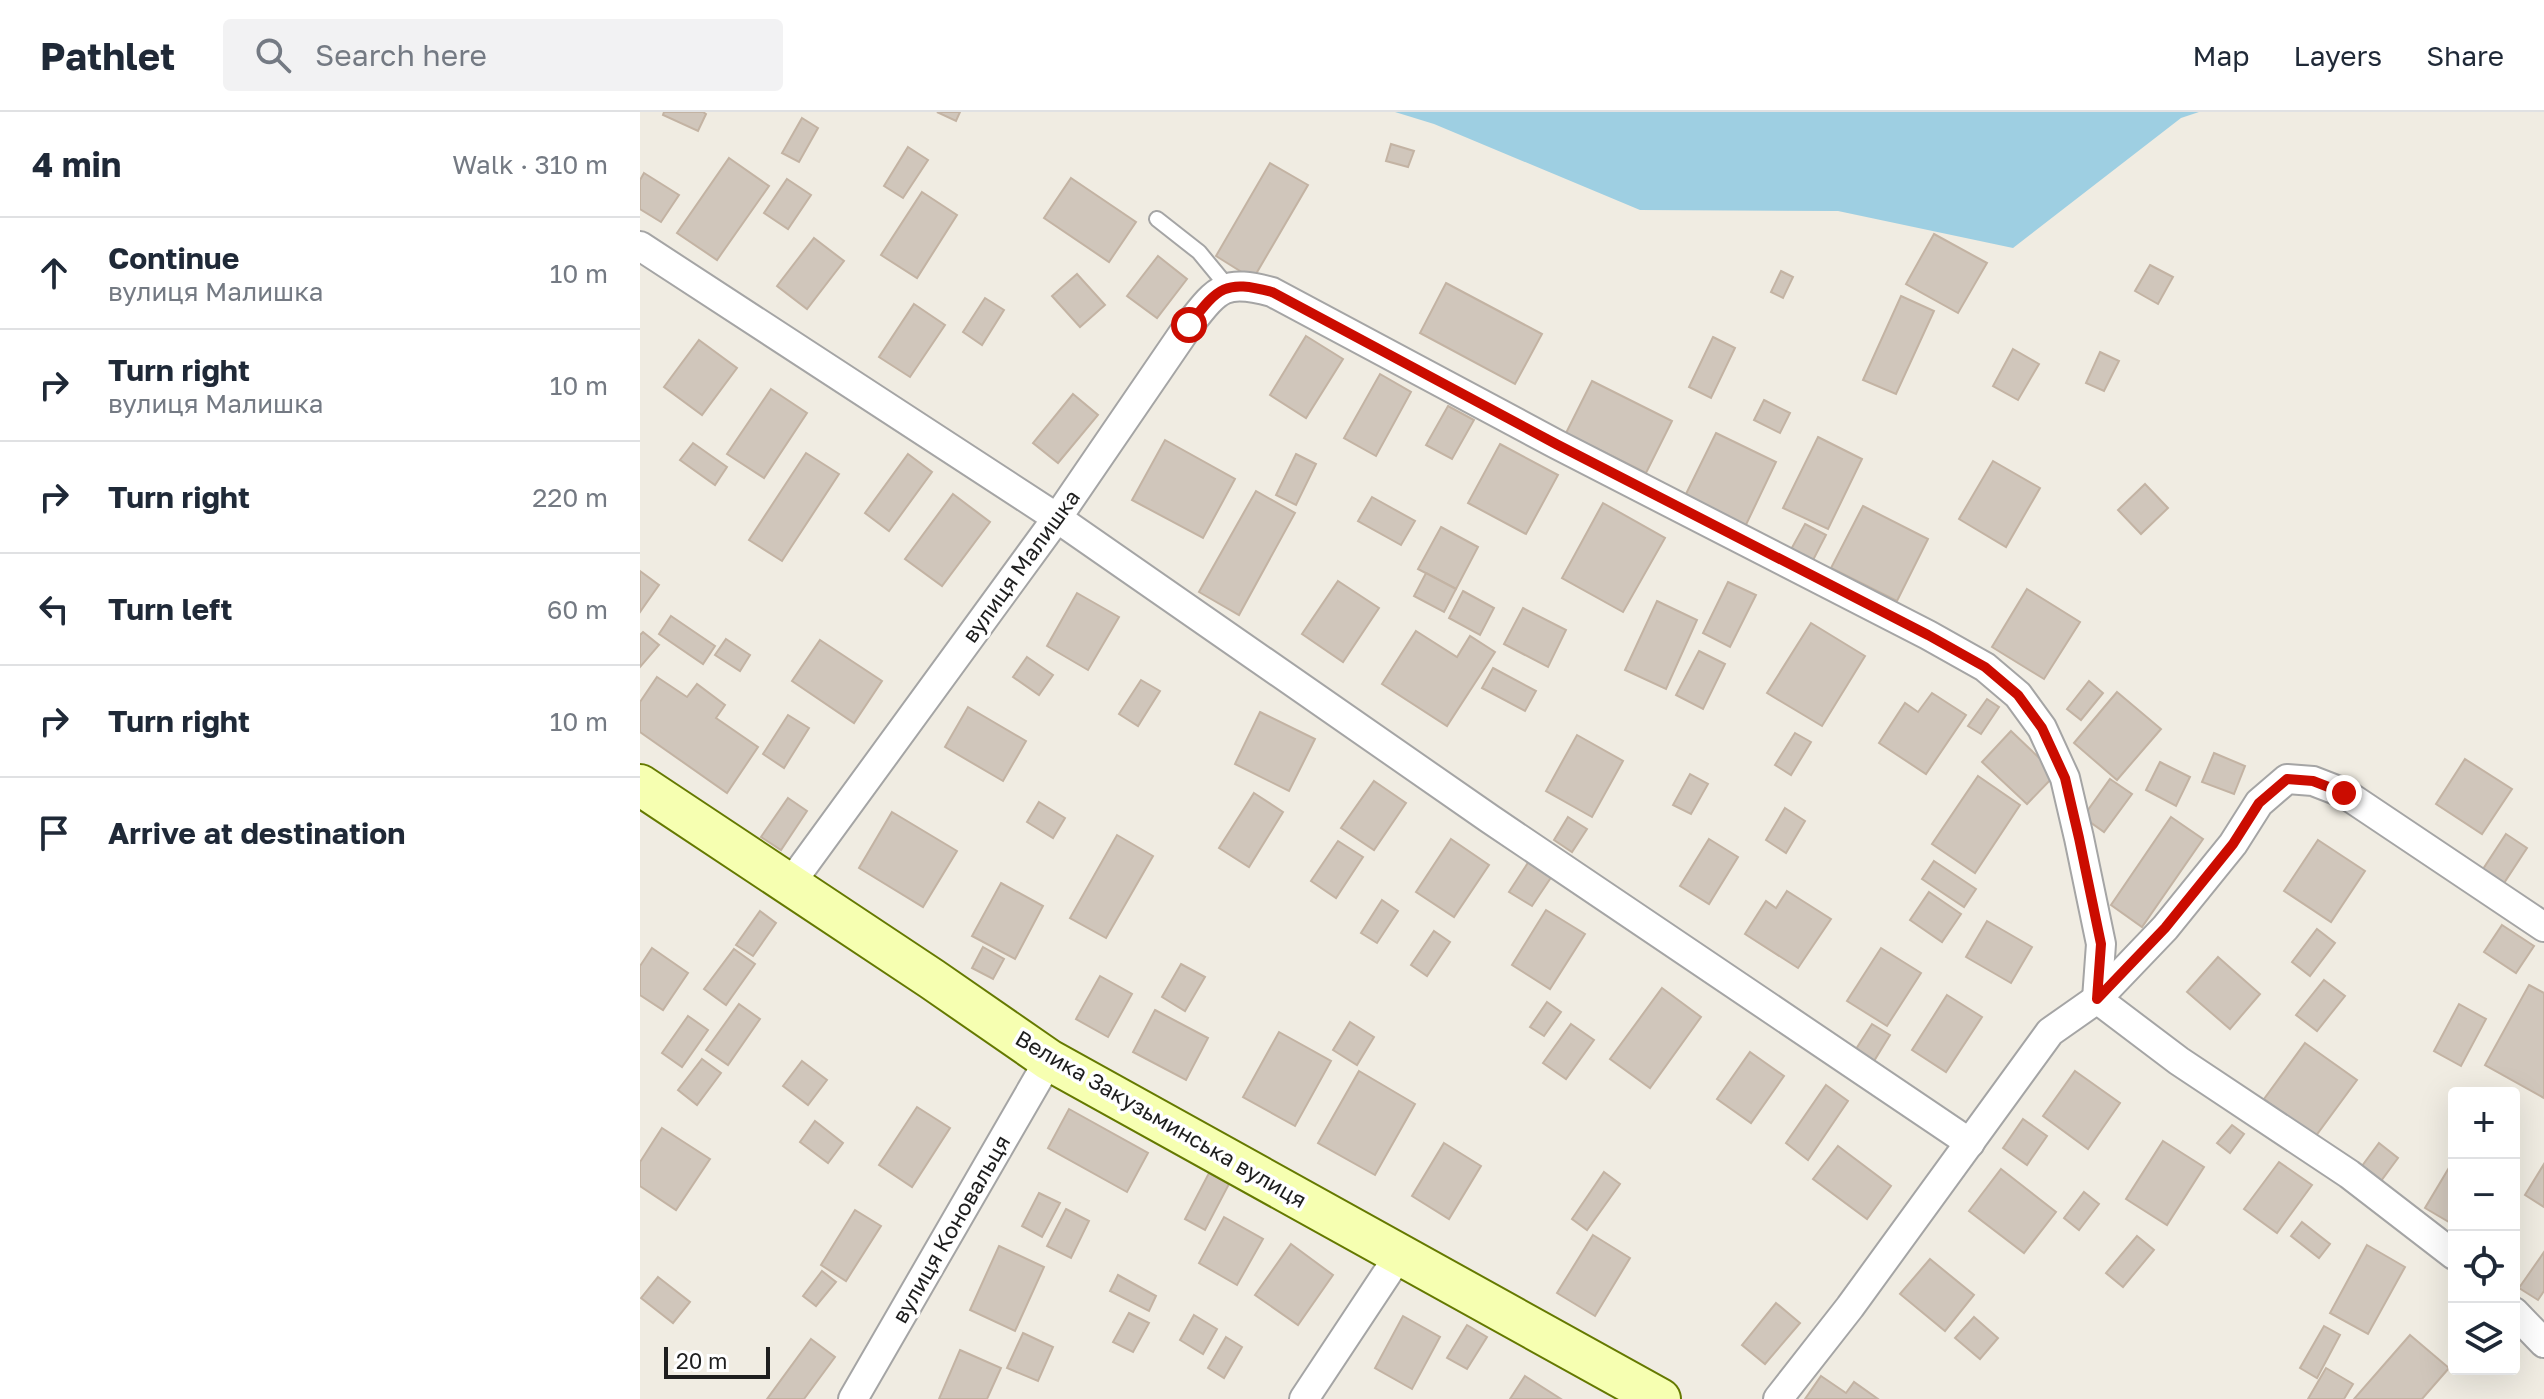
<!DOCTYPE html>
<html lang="en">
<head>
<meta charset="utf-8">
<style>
  :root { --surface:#fff; --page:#f2f2f3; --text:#1f2937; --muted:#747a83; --line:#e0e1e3 }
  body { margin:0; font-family:"Golos Text",sans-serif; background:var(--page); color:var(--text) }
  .controls { position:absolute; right:24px; bottom:24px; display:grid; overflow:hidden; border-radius:8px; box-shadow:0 8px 32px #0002 }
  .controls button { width:72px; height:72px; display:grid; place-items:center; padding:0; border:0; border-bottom:2px solid var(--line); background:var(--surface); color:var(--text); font:40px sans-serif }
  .scale { position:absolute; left:24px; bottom:20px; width:106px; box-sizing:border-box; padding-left:8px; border:4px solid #1e1e1e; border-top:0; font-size:22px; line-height:28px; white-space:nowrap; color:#1e1e1e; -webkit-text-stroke:6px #fff; paint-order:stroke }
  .stop { position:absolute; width:24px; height:24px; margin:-18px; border:6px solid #cb0c00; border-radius:50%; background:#fff }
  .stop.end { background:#cb0c00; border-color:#fff; box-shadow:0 2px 8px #0008 }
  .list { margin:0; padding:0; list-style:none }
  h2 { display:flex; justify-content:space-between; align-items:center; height:104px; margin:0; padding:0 32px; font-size:34px }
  h2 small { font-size:26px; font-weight:400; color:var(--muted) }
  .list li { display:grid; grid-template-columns:52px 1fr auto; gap:24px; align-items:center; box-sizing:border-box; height:112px; padding:0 32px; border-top:2px solid var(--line) }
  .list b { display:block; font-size:30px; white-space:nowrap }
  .list p { margin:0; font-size:26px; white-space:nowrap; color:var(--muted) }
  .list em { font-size:26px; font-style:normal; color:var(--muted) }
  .icon { flex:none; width:44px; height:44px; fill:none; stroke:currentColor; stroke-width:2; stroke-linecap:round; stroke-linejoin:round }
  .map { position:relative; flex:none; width:1904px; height:1287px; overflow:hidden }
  header { display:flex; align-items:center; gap:48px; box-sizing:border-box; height:112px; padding:0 40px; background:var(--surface); border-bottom:2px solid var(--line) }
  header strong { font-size:38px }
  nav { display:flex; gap:44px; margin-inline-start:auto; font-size:28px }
  .search { width:560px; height:72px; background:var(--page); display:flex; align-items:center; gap:20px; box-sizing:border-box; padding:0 28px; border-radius:8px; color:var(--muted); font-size:30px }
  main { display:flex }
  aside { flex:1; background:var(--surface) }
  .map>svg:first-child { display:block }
  .water { fill:#9ecfe2 }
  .building { fill:#d0c6bb; stroke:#c3b3a3; stroke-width:2 }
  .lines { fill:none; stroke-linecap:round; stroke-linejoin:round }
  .lane-casing { stroke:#a5a5a5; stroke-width:18 }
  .street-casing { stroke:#a5a5a5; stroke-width:32 }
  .secondary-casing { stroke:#657900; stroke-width:44 }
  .lane { stroke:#fff; stroke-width:14 }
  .street { stroke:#fff; stroke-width:28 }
  .secondary { stroke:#f6ffb1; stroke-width:40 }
  .route { stroke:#cb0c00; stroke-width:10 }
  .labels { text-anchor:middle; stroke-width:7; stroke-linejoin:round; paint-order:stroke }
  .street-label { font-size:22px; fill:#1e1e1e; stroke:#fff }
</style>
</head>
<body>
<header>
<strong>Pathlet</strong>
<div class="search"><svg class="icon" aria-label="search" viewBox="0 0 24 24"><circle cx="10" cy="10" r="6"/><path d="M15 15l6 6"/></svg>Search here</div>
<nav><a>Map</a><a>Layers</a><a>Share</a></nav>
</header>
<main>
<aside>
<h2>4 min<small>Walk · 310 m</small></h2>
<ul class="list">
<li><svg class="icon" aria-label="ahead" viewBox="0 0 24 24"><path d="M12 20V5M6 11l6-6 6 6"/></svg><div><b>Continue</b><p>вулиця Малишка</p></div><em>10 m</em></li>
<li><svg class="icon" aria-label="right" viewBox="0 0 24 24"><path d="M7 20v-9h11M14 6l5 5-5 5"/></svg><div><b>Turn right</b><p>вулиця Малишка</p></div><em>10 m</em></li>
<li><svg class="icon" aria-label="right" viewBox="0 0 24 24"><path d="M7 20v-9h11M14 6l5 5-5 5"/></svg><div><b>Turn right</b></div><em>220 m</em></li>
<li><svg class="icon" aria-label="left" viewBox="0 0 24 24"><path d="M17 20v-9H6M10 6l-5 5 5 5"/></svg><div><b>Turn left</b></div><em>60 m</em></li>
<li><svg class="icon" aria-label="right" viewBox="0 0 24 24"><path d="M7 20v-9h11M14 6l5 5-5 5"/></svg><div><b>Turn right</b></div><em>10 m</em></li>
<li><svg class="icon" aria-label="arrive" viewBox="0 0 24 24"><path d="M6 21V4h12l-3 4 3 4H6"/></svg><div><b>Arrive at destination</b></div></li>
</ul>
</aside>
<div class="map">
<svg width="1904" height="1287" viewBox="0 0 1904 1287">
  <rect width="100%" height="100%" fill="#f0ece2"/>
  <polygon class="water" points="755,0 1559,0 1541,6 1373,136 1198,99 1000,98 794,12"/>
  <g class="building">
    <polygon points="24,0 63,0 66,2 58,19 23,3"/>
    <polygon points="297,0 320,0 316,9"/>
    <polygon points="162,6 178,16 159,50 142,41"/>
    <polygon points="751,32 774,39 768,55 746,49"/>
    <polygon points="268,35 288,48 263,86 244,74"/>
    <polygon points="89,46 129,74 77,148 37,121"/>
    <polygon points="630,51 668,73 613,167 576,144"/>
    <polygon points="4,61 39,83 21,110 0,97 0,68"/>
    <polygon points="431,66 496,110 469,150 404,106"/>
    <polygon points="147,67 171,83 148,117 124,101"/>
    <polygon points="282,80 317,103 277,166 241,143"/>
    <polygon points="1294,122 1347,151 1318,201 1266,172"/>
    <polygon points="174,126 204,149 167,197 137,174"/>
    <polygon points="518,144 547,167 517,206 487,184"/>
    <polygon points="1510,153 1533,165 1518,192 1495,179"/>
    <polygon points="1141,159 1153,165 1143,186 1131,180"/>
    <polygon points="437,162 465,193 440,215 412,184"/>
    <polygon points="806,171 902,222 875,272 780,221"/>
    <polygon points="1261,184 1294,199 1256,282 1223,268"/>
    <polygon points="345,186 364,198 342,233 323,220"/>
    <polygon points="274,192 305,213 270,265 239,245"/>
    <polygon points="666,224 703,247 666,306 630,283"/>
    <polygon points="1073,225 1095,236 1071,286 1049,275"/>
    <polygon points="59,228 97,256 62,303 24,275"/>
    <polygon points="1373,237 1399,252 1378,288 1353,274"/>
    <polygon points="1460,240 1479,249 1464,279 1446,271"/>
    <polygon points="740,262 771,280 736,344 704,326"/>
    <polygon points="952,269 1032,309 1006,361 926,321"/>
    <polygon points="131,277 167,301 124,366 87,342"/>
    <polygon points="433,282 458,303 418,351 393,331"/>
    <polygon points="1124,288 1150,301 1140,321 1114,308"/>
    <polygon points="808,294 834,308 812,347 786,333"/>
    <polygon points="1076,321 1136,350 1103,419 1042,390"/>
    <polygon points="1178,325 1222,347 1188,417 1143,396"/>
    <polygon points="525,328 595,367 563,426 492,388"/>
    <polygon points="53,331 87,355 75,373 40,348"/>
    <polygon points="860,332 918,363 886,422 828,391"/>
    <polygon points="166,341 199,362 142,449 109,428"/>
    <polygon points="268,342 292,360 249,419 225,401"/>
    <polygon points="656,342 676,352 656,393 636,383"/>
    <polygon points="1353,349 1400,376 1366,435 1319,407"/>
    <polygon points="1505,372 1528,396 1501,422 1478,398"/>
    <polygon points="616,379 655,401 599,503 559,480"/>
    <polygon points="313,382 350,410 302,474 265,447"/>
    <polygon points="732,385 775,409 761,433 718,409"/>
    <polygon points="963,391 1025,426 983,500 922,466"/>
    <polygon points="1223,394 1288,427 1257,489 1191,456"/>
    <polygon points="1165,412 1186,423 1171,452 1149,441"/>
    <polygon points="801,415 838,435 816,477 778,457"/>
    <polygon points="0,459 19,473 0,500"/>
    <polygon points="786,461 816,477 804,500 774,484"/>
    <polygon points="698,469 739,496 703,550 662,522"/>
    <polygon points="1088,470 1116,483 1090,535 1063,521"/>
    <polygon points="1387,477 1440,510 1404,567 1352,535"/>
    <polygon points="823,479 854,496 840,523 809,506"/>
    <polygon points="437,481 479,505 448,558 407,534"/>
    <polygon points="1017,489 1057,508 1026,577 985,558"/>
    <polygon points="883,496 926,518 908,555 864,532"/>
    <polygon points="31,504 75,534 63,552 19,522"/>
    <polygon points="1171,511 1225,544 1182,614 1127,581"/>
    <polygon points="776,519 817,545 830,524 855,540 807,614 742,572"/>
    <polygon points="3,520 19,533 0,555 0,523"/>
    <polygon points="86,527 110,543 100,559 75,543"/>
    <polygon points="180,528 242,569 214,611 152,569"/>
    <polygon points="1059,539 1085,552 1063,597 1036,583"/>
    <polygon points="387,545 413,563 399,583 373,565"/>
    <polygon points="853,556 896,579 885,599 842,576"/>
    <polygon points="17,565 47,585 57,572 85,593 76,606 118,635 87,681 0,620 0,590"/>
    <polygon points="501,568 520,579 498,614 479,602"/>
    <polygon points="1449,569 1463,581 1441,608 1427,597"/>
    <polygon points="1477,580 1521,617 1477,668 1434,631"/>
    <polygon points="1292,581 1326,603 1286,662 1239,631 1265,591 1278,600"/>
    <polygon points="1347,587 1359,595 1341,622 1328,614"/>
    <polygon points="328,595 386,629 363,669 305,635"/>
    <polygon points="620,600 675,627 649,679 595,652"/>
    <polygon points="148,603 169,616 144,656 123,642"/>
    <polygon points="1371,619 1416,662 1387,692 1342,650"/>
    <polygon points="1155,621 1171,630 1151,663 1135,653"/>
    <polygon points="937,623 983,649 952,705 906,679"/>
    <polygon points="1574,641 1605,654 1594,682 1562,670"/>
    <polygon points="1825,647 1872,677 1842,722 1796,692"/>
    <polygon points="1520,650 1550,665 1536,694 1506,678"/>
    <polygon points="1050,662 1068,672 1051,702 1033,693"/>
    <polygon points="1338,664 1380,693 1335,761 1292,732"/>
    <polygon points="1470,667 1492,682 1464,720 1443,705"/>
    <polygon points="734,669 766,691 734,738 701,716"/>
    <polygon points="614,681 643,700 609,755 579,736"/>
    <polygon points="148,686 167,699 141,738 121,725"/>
    <polygon points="399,690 425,706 413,726 387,710"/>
    <polygon points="1145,696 1165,709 1146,741 1126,728"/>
    <polygon points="252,700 317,739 283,795 219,756"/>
    <polygon points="928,705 947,717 932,740 914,728"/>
    <polygon points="1531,705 1563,727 1502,815 1471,793"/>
    <polygon points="1866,722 1887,736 1864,771 1843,757"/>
    <polygon points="477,723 513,744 466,826 430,806"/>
    <polygon points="811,727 849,753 814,805 776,780"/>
    <polygon points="1069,727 1098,745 1069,792 1040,774"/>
    <polygon points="1678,728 1725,759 1691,810 1644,779"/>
    <polygon points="698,729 723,745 696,786 671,769"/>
    <polygon points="891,746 914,761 892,794 869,780"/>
    <polygon points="1294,749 1336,777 1324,795 1282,767"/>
    <polygon points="361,771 403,794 375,847 332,824"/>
    <polygon points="1147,779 1191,807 1158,856 1105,822 1126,789 1136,796"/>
    <polygon points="1289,780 1321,802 1302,830 1270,808"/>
    <polygon points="742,788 758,799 737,831 721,821"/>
    <polygon points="906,798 945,822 910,877 872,853"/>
    <polygon points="120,799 136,811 113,844 96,833"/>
    <polygon points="1347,809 1392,835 1371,871 1326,845"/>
    <polygon points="1862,813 1894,834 1876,861 1844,840"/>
    <polygon points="1677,817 1695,831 1670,864 1652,850"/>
    <polygon points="794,819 810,830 787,864 771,853"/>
    <polygon points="343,835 364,847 353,867 332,856"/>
    <polygon points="12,836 48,861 23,898 0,883 0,854"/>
    <polygon points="1241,836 1281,861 1247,914 1207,889"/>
    <polygon points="94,837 115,852 86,893 64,877"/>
    <polygon points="1578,845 1620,882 1590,917 1547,880"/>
    <polygon points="541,852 565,865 545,899 522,885"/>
    <polygon points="460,864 492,882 468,925 436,907"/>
    <polygon points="1684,868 1705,884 1677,919 1656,903"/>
    <polygon points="1889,873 1904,881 1904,986 1845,953"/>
    <polygon points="1022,876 1061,905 1010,976 970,947"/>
    <polygon points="1307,883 1342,905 1306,960 1272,938"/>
    <polygon points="907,890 921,900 904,924 890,915"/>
    <polygon points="99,892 120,907 88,953 66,938"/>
    <polygon points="1819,892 1846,907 1821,954 1794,939"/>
    <polygon points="515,898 568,926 546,968 493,940"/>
    <polygon points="48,904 68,918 42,955 22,941"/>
    <polygon points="710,910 734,925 717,953 693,938"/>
    <polygon points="931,912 954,928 926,967 903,951"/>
    <polygon points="1232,912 1250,923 1234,949 1216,937"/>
    <polygon points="639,920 691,949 655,1014 603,985"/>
    <polygon points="1665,931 1717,968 1675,1025 1624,987"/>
    <polygon points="1110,940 1144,964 1111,1011 1077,987"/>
    <polygon points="62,947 81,961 57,993 38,978"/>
    <polygon points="162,949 187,968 168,993 143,974"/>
    <polygon points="719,959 775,992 735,1063 678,1031"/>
    <polygon points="1435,959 1480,991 1448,1037 1403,1004"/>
    <polygon points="1186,973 1208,989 1168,1048 1146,1031"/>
    <polygon points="277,995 310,1016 272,1075 239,1053"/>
    <polygon points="429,997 508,1041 487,1080 408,1036"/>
    <polygon points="1383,1007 1407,1024 1387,1053 1363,1036"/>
    <polygon points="175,1009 203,1031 188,1051 160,1030"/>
    <polygon points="1592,1013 1604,1022 1590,1041 1577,1031"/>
    <polygon points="22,1016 70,1047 36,1098 0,1074 0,1050"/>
    <polygon points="1523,1029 1564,1055 1527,1113 1486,1087"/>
    <polygon points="804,1031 841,1054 809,1107 772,1084"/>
    <polygon points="1739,1031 1758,1046 1738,1073 1719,1058"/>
    <polygon points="1198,1034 1251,1074 1227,1107 1173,1067"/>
    <polygon points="1813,1049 1814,1049 1814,1113 1785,1096"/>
    <polygon points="1639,1050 1672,1073 1637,1121 1604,1097"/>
    <polygon points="1904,1052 1904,1095 1885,1083"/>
    <polygon points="1361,1057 1416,1100 1384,1141 1329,1099"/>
    <polygon points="964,1060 980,1072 947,1118 932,1107"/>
    <polygon points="569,1061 589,1072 565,1118 545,1107"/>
    <polygon points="1444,1080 1459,1092 1439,1118 1424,1106"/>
    <polygon points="399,1081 420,1091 402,1125 382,1114"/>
    <polygon points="426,1097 449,1109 431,1146 407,1134"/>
    <polygon points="215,1098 241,1114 206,1169 181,1153"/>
    <polygon points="584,1105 623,1127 597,1173 559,1151"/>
    <polygon points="1662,1110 1690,1132 1679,1146 1651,1124"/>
    <polygon points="953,1123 990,1146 955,1204 917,1181"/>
    <polygon points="1497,1124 1514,1138 1483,1175 1466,1161"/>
    <polygon points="651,1132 693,1163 658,1213 615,1183"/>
    <polygon points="1727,1133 1765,1155 1728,1222 1690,1201"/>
    <polygon points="359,1134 404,1155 375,1219 330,1198"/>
    <polygon points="1904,1140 1904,1179 1898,1188 1879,1176"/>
    <polygon points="1290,1147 1334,1183 1305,1219 1260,1182"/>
    <polygon points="182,1159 196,1170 176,1194 163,1184"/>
    <polygon points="478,1163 516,1184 509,1199 470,1179"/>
    <polygon points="18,1165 50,1190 33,1211 1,1186"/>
    <polygon points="1136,1191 1160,1211 1125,1252 1102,1233"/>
    <polygon points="489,1201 509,1211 493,1240 473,1230"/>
    <polygon points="554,1203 577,1217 563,1242 540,1228"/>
    <polygon points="763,1204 800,1225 772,1277 735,1256"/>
    <polygon points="1334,1205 1358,1226 1340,1247 1315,1226"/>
    <polygon points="827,1213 847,1225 827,1257 807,1246"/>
    <polygon points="1684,1214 1700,1223 1677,1266 1660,1256"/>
    <polygon points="383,1221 413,1235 398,1269 367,1256"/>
    <polygon points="1770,1223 1809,1256 1782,1287 1714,1287"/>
    <polygon points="586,1225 602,1235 584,1266 568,1256"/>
    <polygon points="171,1227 195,1245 164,1287 127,1287"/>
    <polygon points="320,1238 361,1256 347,1287 299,1287"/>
    <polygon points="1686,1256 1713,1272 1704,1287 1668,1287"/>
    <polygon points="885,1264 921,1287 870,1287"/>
    <polygon points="1181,1264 1206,1281 1214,1270 1238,1287 1165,1287"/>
  </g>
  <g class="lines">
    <g class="lane-casing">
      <polyline id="lane" points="517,107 559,140 587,174"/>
    </g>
    <g class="street-casing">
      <g id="street">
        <polyline points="0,134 417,406 850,707 1330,1031"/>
        <path d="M 150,772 L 417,406 L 549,213 C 578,176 584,167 632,180 L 916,332 L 1288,523 L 1345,555 L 1378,583 L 1402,616 L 1425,666 L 1439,726 L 1461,832 L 1457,887 L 1539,949 L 1709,1062 L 1814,1143"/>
        <polyline points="1874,1200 1904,1231"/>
        <polyline points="213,1287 409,948"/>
        <polyline points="664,1287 760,1142"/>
        <polyline points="1138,1287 1210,1195 1410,920 1457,887 1525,816 1593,732 1619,691 1647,667 1673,669 1704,681 1904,815"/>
      </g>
    </g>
    <g class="secondary-casing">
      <polyline id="secondary" points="0,673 292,867 409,948 1020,1287"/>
    </g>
    <use href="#lane" class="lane"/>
    <use href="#street" class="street"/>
    <use href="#secondary" class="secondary"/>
  </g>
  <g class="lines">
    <path class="route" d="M 549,213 C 578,176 584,167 632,180 L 916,332 L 1288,523 L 1345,555 L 1378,583 L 1402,616 L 1425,666 L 1439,726 L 1461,832 L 1457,887 L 1525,816 L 1593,732 L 1619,691 L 1647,667 L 1673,669 L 1704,681"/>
  </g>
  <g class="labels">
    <g class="street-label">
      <text transform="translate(381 454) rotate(-54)" y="8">вулиця Малишка</text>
      <text transform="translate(521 1007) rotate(30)" y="8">Велика Закузьминська вулиця</text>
      <text transform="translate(311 1117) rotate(-60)" y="8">вулиця Коновальця</text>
    </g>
  </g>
</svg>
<div class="controls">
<button>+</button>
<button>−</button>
<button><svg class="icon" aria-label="locate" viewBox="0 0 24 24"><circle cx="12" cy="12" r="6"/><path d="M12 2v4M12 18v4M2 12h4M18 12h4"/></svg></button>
<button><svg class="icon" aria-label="layers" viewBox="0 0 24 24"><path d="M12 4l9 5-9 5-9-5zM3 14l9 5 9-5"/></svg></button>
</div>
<div class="scale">20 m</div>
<div class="stop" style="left:549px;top:213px"></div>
<div class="stop end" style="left:1704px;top:681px"></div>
</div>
</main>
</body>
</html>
